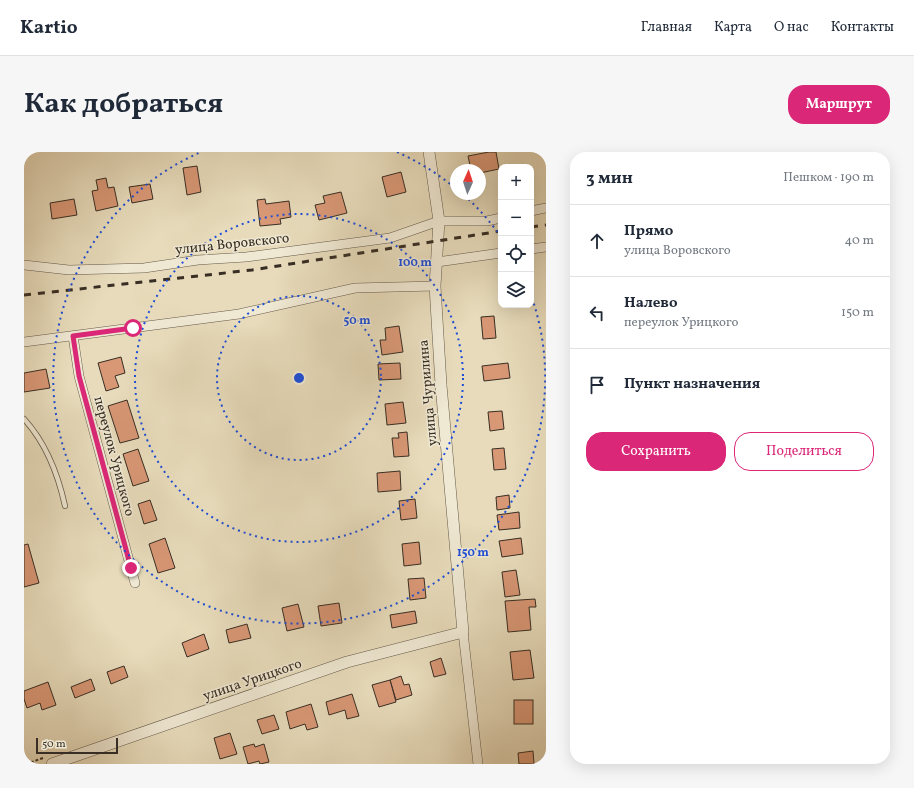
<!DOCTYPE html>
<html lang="ru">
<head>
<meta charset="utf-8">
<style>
  :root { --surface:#fff; --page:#f6f6f7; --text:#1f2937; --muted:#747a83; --line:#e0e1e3; --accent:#db2777 }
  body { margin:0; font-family:Vollkorn,serif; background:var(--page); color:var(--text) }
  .controls { position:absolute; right:12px; top:12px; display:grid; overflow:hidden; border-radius:8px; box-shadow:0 4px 16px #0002 }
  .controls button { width:36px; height:36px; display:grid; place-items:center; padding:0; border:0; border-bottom:1px solid var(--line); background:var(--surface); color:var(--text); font:20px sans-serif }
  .compass { position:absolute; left:426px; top:12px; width:36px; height:36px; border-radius:50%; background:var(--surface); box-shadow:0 4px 16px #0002; rotate:3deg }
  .scale { position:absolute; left:12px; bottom:10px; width:82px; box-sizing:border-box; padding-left:4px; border:2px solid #382e24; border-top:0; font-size:11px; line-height:14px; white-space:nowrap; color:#382e24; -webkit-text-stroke:3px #efe8d3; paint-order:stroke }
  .stop { position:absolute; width:12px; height:12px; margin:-9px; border:3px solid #db2777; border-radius:50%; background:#fff }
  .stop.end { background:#db2777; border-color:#fff; box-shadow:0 1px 4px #0008 }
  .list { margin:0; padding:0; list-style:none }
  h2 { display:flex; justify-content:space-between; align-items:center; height:52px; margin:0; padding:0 16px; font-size:17px }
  h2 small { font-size:13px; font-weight:400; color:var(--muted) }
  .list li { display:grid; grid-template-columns:26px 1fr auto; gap:12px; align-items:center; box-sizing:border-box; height:72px; padding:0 16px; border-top:1px solid var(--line) }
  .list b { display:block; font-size:15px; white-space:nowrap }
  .list p { margin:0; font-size:13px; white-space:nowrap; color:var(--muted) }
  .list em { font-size:13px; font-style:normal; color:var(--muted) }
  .actions { display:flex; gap:8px; padding:12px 16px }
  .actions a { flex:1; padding:9px 0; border:1px solid var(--accent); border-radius:16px; text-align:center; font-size:14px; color:var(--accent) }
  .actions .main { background:var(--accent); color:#fff }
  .icon { flex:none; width:22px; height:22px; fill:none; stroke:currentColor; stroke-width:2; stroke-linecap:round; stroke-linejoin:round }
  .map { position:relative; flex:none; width:522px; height:612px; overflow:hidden; border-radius:16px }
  header { display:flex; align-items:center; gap:24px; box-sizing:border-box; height:56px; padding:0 20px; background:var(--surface); border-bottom:1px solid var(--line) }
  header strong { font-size:19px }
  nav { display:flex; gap:22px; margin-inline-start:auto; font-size:14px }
  .intro { display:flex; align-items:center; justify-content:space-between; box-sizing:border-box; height:96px; padding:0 24px }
  h1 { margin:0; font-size:28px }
  .button { padding:10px 18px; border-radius:16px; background:var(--accent); color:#fff; font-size:14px; font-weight:700 }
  main { display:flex; gap:24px; padding:0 24px }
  aside { flex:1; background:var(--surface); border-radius:16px; box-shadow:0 4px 16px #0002 }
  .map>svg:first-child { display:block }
  .building { fill:#d89775; stroke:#382e24 }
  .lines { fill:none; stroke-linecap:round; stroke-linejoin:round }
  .service-casing { stroke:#64594a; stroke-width:6 }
  .minor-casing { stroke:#64594a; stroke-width:10 }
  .tertiary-casing { stroke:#64594a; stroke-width:12 }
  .path { stroke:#382e24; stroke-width:2; stroke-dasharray:3 2; stroke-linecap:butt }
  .service { stroke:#efe8d3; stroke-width:4.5 }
  .minor { stroke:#efe8d3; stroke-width:9 }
  .tertiary { stroke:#efe8d3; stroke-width:11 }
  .rail { stroke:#382e24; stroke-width:3; stroke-dasharray:7 7; stroke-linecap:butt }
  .route { stroke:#db2777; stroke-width:5 }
  .ring { fill:none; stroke:#1d4ed8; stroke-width:2; stroke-dasharray:2 4 }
  .labels { text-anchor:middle; stroke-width:3; stroke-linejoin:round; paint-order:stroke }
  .street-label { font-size:14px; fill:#382e24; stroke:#efe8d3 }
  .centre { fill:#1d4ed8; stroke:#efe8d3; stroke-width:2 }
  .ring-label { font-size:12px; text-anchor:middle; font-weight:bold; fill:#1d4ed8; stroke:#efe8d3; stroke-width:3; stroke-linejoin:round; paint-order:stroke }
</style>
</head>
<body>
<header>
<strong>Kartio</strong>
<nav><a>Главная</a><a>Карта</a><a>О нас</a><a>Контакты</a></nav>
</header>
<div class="intro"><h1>Как добраться</h1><a class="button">Маршрут</a></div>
<main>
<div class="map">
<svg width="522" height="612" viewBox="0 0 522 612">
  <rect width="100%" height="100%" fill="#e7dbbb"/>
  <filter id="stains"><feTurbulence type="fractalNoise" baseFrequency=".005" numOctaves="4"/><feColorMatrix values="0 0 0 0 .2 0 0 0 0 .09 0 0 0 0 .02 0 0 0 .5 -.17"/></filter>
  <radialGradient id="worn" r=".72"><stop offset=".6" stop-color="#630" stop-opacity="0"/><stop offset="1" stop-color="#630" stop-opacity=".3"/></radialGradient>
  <g class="building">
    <polygon points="465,0 472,0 475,17 456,21 456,18 447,18 444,4"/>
    <polygon points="173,14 177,40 163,43 159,16"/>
    <polygon points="377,20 382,40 363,45 358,25"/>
    <polygon points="82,26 84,36 90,35 94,54 72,59 68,39 74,38 72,28"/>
    <polygon points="126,32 129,47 108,51 105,35"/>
    <polygon points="317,40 323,61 295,68 291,53 301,51 299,44"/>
    <polygon points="50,47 53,63 28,67 26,51"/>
    <polygon points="241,47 242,52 265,49 267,65 256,67 257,72 236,74 233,48"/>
    <polygon points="470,164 472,186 459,187 457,165"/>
    <polygon points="375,174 379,200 358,203 356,188 362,188 361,176"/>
    <polygon points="97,205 101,221 91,224 95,235 82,239 74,211"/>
    <polygon points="376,211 377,227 355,228 354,212"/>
    <polygon points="484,211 486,226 460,229 458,214"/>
    <polygon points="22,217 26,236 0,240 0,221"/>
    <polygon points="103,248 115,286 96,291 84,254"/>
    <polygon points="379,250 382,271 363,273 361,252"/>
    <polygon points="478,259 480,277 466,279 464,260"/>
    <polygon points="383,280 385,304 370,305 368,286 375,286 374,281"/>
    <polygon points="480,296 482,317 470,318 468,297"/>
    <polygon points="114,297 125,329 109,334 99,302"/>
    <polygon points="376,319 377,338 354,340 353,321"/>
    <polygon points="485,343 486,356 473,358 472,345"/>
    <polygon points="391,347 393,366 377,368 375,349"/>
    <polygon points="126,348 133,368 120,372 114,352"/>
    <polygon points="495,360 496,376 475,378 473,363"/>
    <polygon points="141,386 151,416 134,421 125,392"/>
    <polygon points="497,386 499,402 478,405 475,389"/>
    <polygon points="395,390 397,412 380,414 378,392"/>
    <polygon points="4,392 15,431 0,435 0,393"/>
    <polygon points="492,418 496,443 481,445 478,420"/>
    <polygon points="400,426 402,446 386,448 384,427"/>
    <polygon points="511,447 512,455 505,455 507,478 484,480 481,449"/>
    <polygon points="315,451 318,471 297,474 294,454"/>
    <polygon points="274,452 280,475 263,479 258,456"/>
    <polygon points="391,459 393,471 368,476 366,463"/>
    <polygon points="223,472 227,486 205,491 202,478"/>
    <polygon points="180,482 185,497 163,505 158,491"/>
    <polygon points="506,498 510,526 489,528 486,500"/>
    <polygon points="417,506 422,522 410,525 406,510"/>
    <polygon points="100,514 104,525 87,532 83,520"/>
    <polygon points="377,524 380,533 385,532 388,543 372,548 366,528"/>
    <polygon points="67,527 71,538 51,546 47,535"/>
    <polygon points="366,528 372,550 355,555 348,533"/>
    <polygon points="24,530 32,553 18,558 16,551 3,556 0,547 0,539"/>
    <polygon points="328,542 335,564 323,567 321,558 305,563 302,550"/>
    <rect x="490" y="548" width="19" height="24"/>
    <polygon points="287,552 294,575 283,578 281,572 266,577 262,560"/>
    <polygon points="250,563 255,577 238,582 233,568"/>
    <polygon points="206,581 213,602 196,607 190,586"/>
    <polygon points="230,592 231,595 240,592 245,610 236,612 235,609 224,612 219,595"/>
    <polygon points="509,599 510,612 495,612 494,601"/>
  </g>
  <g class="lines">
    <g class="service-casing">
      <path id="service" d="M 0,267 C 22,291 34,322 41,354"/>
    </g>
    <g class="minor-casing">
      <g id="minor">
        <polyline points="507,59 522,56"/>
        <polyline points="507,97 522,95"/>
        <polyline points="413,110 477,101"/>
        <polyline points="0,113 45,118 120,116 174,108 222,105 366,86 415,69 463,69 477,66"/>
        <polyline points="49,184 55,224 111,431"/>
        <polyline points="0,190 215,162 331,136 411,134"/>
        <polyline points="439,480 454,612"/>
      </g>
    </g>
    <g class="tertiary-casing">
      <polyline id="tertiary" points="28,612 323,510 439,480 417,233 411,134 415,69 405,0"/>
    </g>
    <polyline class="path" points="2,612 19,606"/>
    <use href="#service" class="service"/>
    <use href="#minor" class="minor"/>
    <use href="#tertiary" class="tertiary"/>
    <g class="rail">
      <polyline points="507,75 522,73"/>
      <polyline points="0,143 228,118 477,79"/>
    </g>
  </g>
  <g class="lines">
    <polyline class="route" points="107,416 55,224 49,184 109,176"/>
  </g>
  <g class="ring">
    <circle cx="275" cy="226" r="82"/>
    <circle cx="275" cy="226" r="164"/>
    <path d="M373 0A246 246 0 0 1 431 36M440 43A246 246 0 0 1 477 85M508 146A246 246 0 1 1 177 0"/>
  </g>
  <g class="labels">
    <g class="street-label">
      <text transform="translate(208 91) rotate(-6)" y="5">улица Воровского</text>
      <text transform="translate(403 241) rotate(-95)" y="5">улица Чурилина</text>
      <text transform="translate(91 304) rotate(75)" y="5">переулок Урицкого</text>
      <text transform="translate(228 527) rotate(-19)" y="5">улица Урицкого</text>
    </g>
  </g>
  <circle cx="275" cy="226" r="6" class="centre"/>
  <g class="ring-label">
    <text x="391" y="114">100 m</text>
    <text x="333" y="172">50 m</text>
    <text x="449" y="404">150 m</text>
  </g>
  <rect width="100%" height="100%" filter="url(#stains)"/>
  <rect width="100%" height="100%" fill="url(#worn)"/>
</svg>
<div class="controls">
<button>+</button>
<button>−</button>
<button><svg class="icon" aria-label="locate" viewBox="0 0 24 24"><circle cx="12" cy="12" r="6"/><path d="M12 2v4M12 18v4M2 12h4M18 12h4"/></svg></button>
<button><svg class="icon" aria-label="layers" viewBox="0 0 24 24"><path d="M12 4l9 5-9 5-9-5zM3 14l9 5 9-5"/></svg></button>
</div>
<svg class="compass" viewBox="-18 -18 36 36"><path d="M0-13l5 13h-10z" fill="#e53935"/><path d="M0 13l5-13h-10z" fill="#747a83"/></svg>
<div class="scale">50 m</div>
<div class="stop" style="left:109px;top:176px"></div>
<div class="stop end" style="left:107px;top:416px"></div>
</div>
<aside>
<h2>3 мин<small>Пешком · 190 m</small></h2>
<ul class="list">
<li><svg class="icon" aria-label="ahead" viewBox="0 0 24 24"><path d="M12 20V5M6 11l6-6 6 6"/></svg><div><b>Прямо</b><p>улица Воровского</p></div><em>40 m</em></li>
<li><svg class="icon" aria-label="left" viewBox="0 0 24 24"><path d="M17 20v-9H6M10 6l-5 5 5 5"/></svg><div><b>Налево</b><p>переулок Урицкого</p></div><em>150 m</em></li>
<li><svg class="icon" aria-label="arrive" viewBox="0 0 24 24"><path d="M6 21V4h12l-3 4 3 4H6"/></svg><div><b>Пункт назначения</b></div></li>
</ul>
<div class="actions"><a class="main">Сохранить</a><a>Поделиться</a></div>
</aside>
</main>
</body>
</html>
